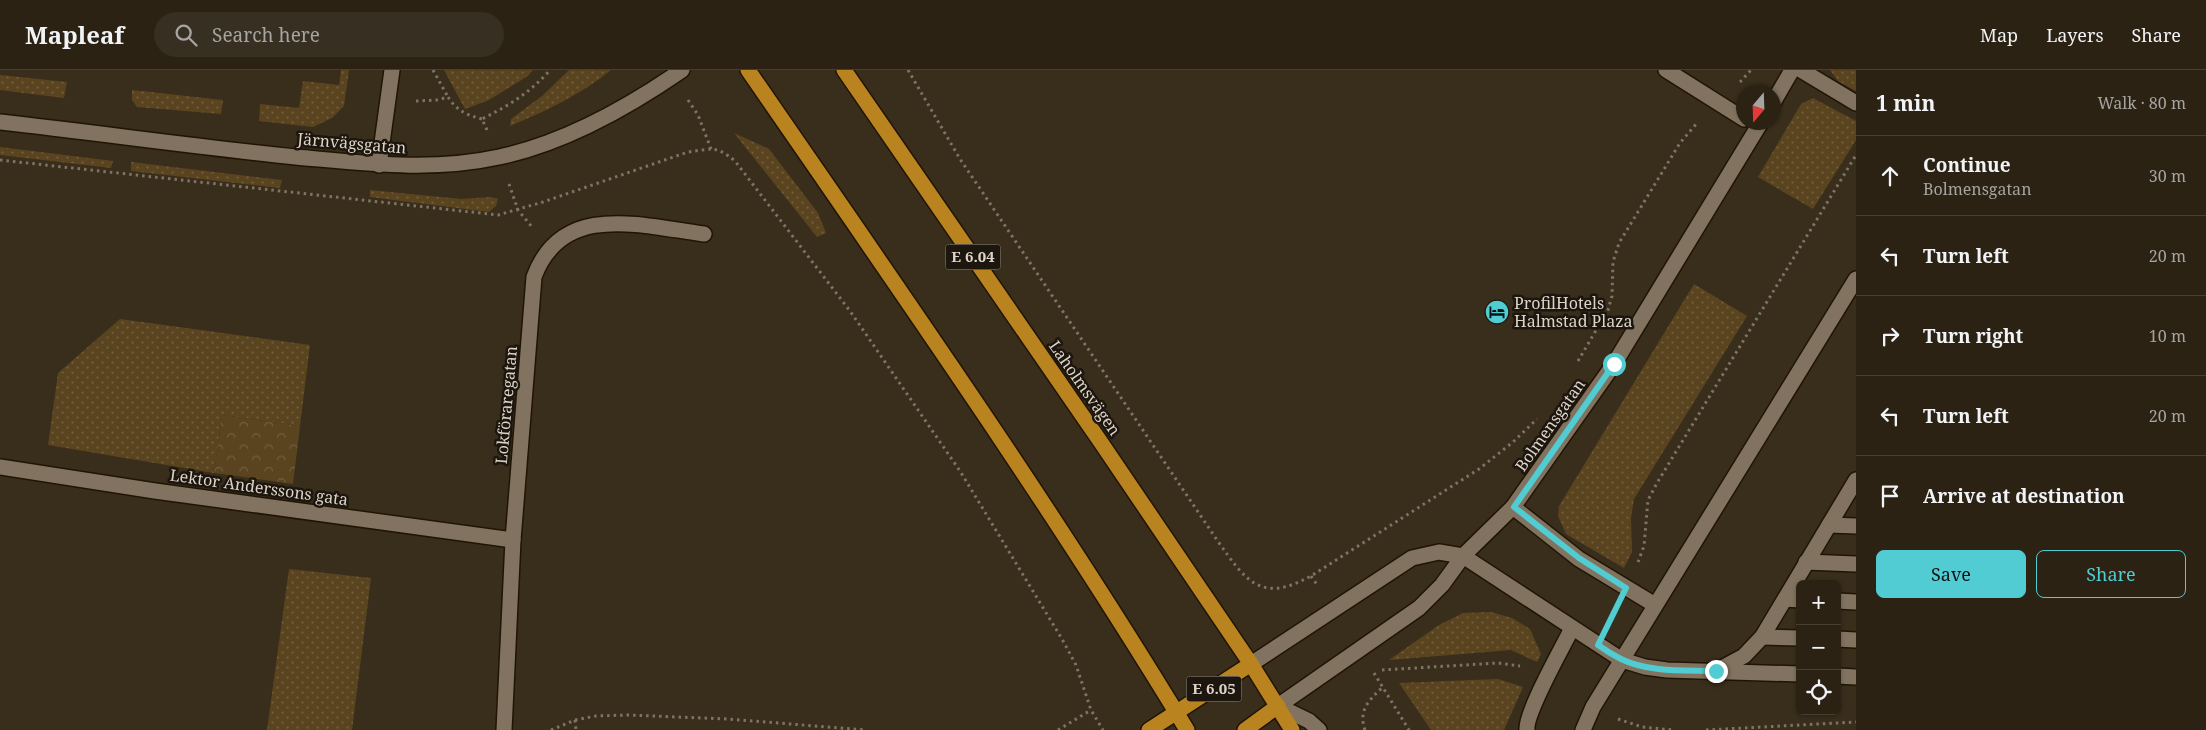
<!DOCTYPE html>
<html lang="en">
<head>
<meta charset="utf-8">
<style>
  :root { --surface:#2b2214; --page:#372f22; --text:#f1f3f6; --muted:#a6a4a0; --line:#473f34; --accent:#51ccd2 }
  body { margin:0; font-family:"Noto Serif",serif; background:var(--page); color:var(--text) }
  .controls { position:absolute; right:15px; bottom:15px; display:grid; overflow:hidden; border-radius:8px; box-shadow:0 1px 4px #0004 }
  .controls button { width:45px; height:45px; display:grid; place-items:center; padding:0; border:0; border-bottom:1px solid var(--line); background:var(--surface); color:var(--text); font:25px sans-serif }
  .compass { position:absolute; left:1736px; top:15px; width:45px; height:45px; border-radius:50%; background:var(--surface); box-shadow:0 1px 4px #0004; rotate:199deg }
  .stop { position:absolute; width:15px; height:15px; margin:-11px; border:4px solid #51ccd2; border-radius:50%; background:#fff }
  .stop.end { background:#51ccd2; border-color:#fff; box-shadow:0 1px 5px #0008 }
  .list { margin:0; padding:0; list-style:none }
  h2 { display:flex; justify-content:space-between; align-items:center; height:65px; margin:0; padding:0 20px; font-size:21px }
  h2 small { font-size:16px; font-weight:400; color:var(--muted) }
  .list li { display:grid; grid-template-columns:32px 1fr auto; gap:15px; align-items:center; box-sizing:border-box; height:80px; padding:0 20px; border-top:1px solid var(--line) }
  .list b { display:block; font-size:19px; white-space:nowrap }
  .list p { margin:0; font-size:16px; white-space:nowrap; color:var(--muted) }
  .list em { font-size:16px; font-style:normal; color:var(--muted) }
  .actions { display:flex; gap:10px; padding:15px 20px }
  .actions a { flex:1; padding:11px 0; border:1px solid var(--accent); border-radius:8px; text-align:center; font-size:18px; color:var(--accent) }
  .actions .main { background:var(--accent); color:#111 }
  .icon { flex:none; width:28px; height:28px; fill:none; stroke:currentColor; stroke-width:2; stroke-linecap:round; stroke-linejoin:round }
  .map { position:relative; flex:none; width:1856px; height:660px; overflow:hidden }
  header { display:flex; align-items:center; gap:30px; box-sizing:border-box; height:70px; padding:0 25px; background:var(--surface); border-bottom:1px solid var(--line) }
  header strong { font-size:24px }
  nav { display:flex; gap:28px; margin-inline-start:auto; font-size:18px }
  .search { width:350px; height:45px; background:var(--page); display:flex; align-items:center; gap:12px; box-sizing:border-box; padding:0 18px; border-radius:28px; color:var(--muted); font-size:19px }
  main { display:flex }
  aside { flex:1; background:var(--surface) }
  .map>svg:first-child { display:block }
  .grass { fill:url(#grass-dots) }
  .park { fill:url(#park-crowns) }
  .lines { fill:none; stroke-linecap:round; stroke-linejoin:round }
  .lane-casing { stroke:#201504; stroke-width:18 }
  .street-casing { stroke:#201504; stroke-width:18 }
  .highway-casing { stroke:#201504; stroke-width:18 }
  .path { stroke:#7e7465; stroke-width:3; stroke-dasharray:2.5 4; stroke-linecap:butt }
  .lane { stroke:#81735f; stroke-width:15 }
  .street { stroke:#81735f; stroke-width:15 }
  .highway { stroke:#b98420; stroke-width:15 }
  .route { stroke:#51ccd2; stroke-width:6 }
  .labels { text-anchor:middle; stroke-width:5; stroke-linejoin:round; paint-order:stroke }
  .shield { fill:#1c160e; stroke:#a29b91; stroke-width:1 }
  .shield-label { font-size:15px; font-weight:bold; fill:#dcd4c9 }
  .street-label { font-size:16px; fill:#dcd4c9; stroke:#1c160e }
  .poi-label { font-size:16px; fill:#dcd4c9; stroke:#1c160e; text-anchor:start }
</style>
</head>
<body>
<header>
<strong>Mapleaf</strong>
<div class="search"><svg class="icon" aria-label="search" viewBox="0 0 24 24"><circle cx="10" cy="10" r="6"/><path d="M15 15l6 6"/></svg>Search here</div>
<nav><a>Map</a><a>Layers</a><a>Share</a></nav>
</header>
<main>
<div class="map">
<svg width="1856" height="660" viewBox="0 0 1856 660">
  <defs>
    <pattern id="grass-dots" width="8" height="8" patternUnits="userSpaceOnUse" patternTransform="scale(1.25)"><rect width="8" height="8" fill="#5a4420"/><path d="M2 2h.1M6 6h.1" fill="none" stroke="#715e3f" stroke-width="1.8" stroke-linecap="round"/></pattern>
    <pattern id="park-crowns" width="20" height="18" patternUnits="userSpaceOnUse" patternTransform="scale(1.25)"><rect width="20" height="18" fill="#5a4420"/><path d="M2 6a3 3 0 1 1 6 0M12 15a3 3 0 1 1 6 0" fill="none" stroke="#715e3f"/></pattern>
  </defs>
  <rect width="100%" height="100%" fill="#392d1b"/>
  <g class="grass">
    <polygon points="341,0 349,0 344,36 332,48 313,57 259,51 260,34 299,38 303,11 339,15"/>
    <polygon points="444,0 533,0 528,6 489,30 465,39"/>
    <path d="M 569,0 L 611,0 C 580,25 546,41 510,56 L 511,49 L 542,26 Z"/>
    <polygon points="1830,0 1856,0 1856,21 1838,11"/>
    <polygon points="0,5 67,12 64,28 0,20"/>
    <polygon points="132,20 223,30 221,44 137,37 132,30"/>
    <polygon points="1813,28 1856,51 1856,70 1813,139 1758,107 1801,34"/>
    <polygon points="734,63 769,79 818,143 826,163 817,167"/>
    <polygon points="0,77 113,91 111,98 0,85"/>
    <polygon points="131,92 282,110 280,118 131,101"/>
    <polygon points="370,120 461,129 491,127 498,129 496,136 489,142 370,127"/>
    <polygon points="1694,214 1747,246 1634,429 1631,448 1632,482 1624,498 1566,464 1558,446 1559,436"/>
    <polygon points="120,249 310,275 300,356 222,345 214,403 48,375 58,303"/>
    <polygon points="289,499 371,508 352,660 267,660"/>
    <polygon points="1491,542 1512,548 1530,559 1541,584 1537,592 1511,580 1389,590 1439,555 1463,543"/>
    <polygon points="1498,609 1523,617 1504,660 1431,660 1399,613"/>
  </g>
  <polygon class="park" points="222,345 300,356 293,414 214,403"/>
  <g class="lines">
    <g class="lane-casing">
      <g id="lane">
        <polyline points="1666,0 1744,49"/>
        <polyline points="1801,0 1856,33"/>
        <polyline points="1513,437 1579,489 1655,535"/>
        <polyline points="1829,455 1856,456"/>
        <polyline points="1463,486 1622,590 1645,597 1667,600 1800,604"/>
        <polyline points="1806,492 1856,494"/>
        <polyline points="1785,529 1800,530"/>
        <polyline points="1837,531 1856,532"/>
        <polyline points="1762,567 1800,568"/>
        <polyline points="1837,569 1856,570"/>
        <polyline points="1718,600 1744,586 1762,567 1856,410"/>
        <polyline points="1837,606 1856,607"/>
        <polyline points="1278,636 1309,651 1319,660"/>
        <path d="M 1527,660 C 1525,643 1563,577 1572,558"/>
        <polyline points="1583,660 1593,637 1856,209"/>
      </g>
    </g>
    <g class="street-casing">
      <g id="street">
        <polyline points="1774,31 1792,0"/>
        <path d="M 0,52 C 99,63 197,77 296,87 C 364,93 431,102 499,87 C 565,73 627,38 682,0"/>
        <polyline points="379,95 392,0"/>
        <polyline points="0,397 155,421 513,470"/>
        <polyline points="1251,594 1412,488 1439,482 1463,486"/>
        <polyline points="1278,636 1419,538 1442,515 1463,486 1513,437 1614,294 1761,52"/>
        <path d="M 504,660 L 513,470 L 534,207 C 562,131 642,156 704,164"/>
      </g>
    </g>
    <g class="highway-casing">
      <g id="highway">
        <path d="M 748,0 C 898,218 1050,434 1187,660"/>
        <polyline points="844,0 1102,374 1251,594 1292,660"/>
        <polyline points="1149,660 1251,594"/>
        <polyline points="1245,660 1278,636"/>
      </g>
    </g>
    <g class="path">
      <polyline points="433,0 448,27"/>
      <path d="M 908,0 L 960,89 L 1217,470 C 1246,511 1260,534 1311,506 L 1479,399 L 1513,372 L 1537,349"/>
      <polyline points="1740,12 1751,0"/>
      <polyline points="688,30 698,45 711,79"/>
      <path d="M 416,31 L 437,30 L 448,27 C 457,41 467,45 482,49"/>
      <path d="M 487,60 L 482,49 C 508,36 531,22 550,0"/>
      <path d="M 0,90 L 498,145 L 543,132 L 688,82 C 711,79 716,75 735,91 L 850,241 L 960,401 L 1062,569 L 1076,595 L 1091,640 L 1103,660"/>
      <polyline points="509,114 518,140 532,157"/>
      <polyline points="1578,291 1608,240 1612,226 1613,192 1619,173 1680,73 1697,53"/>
      <polyline points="1638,492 1644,476 1648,430 1657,413 1856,85"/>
      <polyline points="1311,506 1318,516"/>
      <polyline points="1382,600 1498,593 1520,596"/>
      <polyline points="1374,603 1409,660"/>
      <polyline points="1618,649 1642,657 1673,660"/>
      <polyline points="575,650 576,660"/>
      <polyline points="551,660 575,650 596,646 627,645 728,649 865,660"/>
      <polyline points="1058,660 1091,640"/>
      <path d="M 1365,660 C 1358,640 1369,630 1383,617"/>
      <polyline points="1706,660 1856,652"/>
    </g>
    <use href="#lane" class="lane"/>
    <use href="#street" class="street"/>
    <use href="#highway" class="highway"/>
  </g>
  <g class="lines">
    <path class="route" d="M 1614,294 L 1514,437 L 1579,488 L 1626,518 L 1598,575 C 1605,580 1613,585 1621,589 C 1650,603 1685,600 1716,601"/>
  </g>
  <defs>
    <g id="hotel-disc" transform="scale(1.25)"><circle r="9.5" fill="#51ccd2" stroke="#1c160e"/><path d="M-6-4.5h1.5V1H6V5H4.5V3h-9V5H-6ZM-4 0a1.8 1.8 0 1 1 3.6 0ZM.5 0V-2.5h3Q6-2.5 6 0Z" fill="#111"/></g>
  </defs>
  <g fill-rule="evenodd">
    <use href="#hotel-disc" x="1497" y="242"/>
  </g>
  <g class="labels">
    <g class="shield">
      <rect x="945.5" y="174.5" width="55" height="25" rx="4"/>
      <rect x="1186.5" y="606.5" width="55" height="25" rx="4"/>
    </g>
    <g class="shield-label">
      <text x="973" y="192">E 6.04</text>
      <text x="1214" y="624">E 6.05</text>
    </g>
    <g class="street-label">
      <text transform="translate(352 73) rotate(5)" y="6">Järnvägsgatan</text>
      <text transform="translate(1085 318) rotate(55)" y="6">Laholmsvägen</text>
      <text transform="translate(506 335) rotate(-85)" y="6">Lokföraregatan</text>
      <text transform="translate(1550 355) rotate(-55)" y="6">Bolmensgatan</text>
      <text transform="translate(259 417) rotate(8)" y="6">Lektor Anderssons gata</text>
    </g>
    <g class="poi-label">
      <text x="1514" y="239">ProfilHotels<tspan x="1514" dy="18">Halmstad Plaza</tspan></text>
    </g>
  </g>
</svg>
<div class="controls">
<button>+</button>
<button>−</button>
<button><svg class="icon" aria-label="locate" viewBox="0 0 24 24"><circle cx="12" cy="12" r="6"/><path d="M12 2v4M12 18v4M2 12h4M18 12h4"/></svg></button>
</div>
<svg class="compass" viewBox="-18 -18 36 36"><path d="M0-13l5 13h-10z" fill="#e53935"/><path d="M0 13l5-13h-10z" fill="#a6a4a0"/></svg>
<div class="stop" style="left:1614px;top:294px"></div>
<div class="stop end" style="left:1716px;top:601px"></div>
</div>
<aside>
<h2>1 min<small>Walk · 80 m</small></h2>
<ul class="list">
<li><svg class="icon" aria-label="ahead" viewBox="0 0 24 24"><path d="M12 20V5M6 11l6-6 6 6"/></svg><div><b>Continue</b><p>Bolmensgatan</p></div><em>30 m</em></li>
<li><svg class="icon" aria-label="left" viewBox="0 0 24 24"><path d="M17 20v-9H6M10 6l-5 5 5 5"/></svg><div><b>Turn left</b></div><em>20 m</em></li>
<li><svg class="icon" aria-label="right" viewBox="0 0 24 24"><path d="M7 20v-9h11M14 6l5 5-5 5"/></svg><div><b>Turn right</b></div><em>10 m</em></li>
<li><svg class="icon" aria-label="left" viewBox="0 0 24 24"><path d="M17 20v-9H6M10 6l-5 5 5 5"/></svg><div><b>Turn left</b></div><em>20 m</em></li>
<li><svg class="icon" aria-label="arrive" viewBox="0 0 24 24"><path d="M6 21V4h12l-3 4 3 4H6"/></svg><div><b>Arrive at destination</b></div></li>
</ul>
<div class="actions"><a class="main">Save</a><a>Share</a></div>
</aside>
</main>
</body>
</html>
